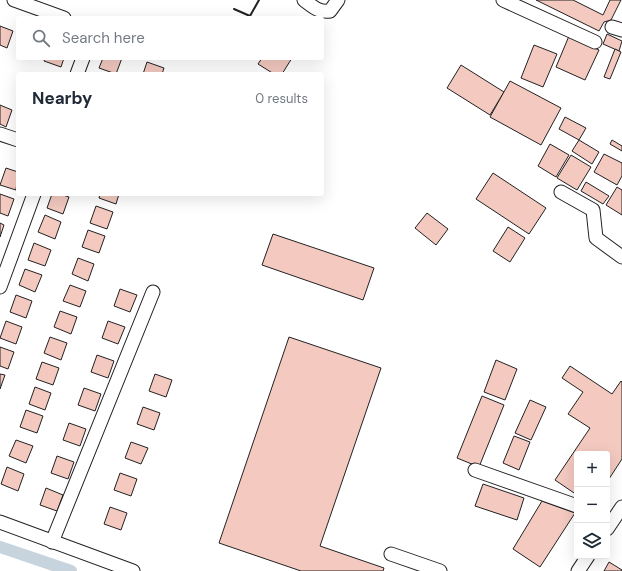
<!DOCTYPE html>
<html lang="en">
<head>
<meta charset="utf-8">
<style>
  :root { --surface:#fff; --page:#f2f2f3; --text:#1f2937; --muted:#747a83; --line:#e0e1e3 }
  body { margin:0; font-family:"DM Sans",sans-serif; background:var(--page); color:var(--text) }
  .controls { position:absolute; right:12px; bottom:12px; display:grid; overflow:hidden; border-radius:4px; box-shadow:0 4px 16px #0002 }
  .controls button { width:36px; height:36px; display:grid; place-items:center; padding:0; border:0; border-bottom:1px solid var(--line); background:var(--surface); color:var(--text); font:20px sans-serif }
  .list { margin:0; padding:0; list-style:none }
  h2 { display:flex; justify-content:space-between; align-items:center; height:52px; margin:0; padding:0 16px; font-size:17px }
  h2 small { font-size:13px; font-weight:400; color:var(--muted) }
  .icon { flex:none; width:22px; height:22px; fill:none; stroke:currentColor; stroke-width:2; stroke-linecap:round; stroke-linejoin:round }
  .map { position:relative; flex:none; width:622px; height:571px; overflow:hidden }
  .search { position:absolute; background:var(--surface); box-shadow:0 4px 16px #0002; left:16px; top:16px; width:308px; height:44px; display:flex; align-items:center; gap:10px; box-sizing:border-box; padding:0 14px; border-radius:4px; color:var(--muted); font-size:15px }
  .panel { position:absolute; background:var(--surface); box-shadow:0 4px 16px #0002; left:16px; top:72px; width:308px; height:124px; border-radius:4px }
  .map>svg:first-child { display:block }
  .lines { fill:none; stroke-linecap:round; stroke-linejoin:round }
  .canal { stroke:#c7d3dd; stroke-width:12 }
  .building { fill:#f3c9c0; stroke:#222 }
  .minor-casing { stroke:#222; stroke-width:15 }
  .minor { stroke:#fff; stroke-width:13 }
  .wall { stroke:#222; stroke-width:2 }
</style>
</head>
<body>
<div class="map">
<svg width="622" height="571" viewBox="0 0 622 571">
  <rect width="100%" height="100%" fill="#fff"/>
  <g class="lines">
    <polyline class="canal" points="0,547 71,571"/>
  </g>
  <g class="building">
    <polygon points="536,0 573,0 603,15 610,0 621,0 611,20 604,22 599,31"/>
    <polygon points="0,26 13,31 7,48 0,45"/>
    <polygon points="607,34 622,41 619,51 603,44"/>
    <polygon points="569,36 599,50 585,80 556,67"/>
    <polygon points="534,45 557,54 543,87 521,78"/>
    <polygon points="615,49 621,52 610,79 604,77"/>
    <polygon points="45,58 64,58 61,67 44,61"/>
    <polygon points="103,58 122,58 116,74 99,68"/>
    <polygon points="262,58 292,58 282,74 274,74 258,64"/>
    <polygon points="147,62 164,68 162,74 143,74"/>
    <polygon points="461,65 504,92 490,115 447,88"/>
    <polygon points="510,81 561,108 541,145 490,117"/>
    <polygon points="0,105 12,110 6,127 0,124"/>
    <polygon points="565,117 586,128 579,140 559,129"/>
    <polygon points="579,140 599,152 592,164 572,151"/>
    <polygon points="612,140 622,146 622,151 610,144"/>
    <polygon points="550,144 569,155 556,177 538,166"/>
    <polygon points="604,154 622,163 622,176 617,185 594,172"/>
    <polygon points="571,155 591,167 577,190 557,178"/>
    <polygon points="6,168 18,172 16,190 0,185"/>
    <polygon points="493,173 546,208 529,234 476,199"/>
    <polygon points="586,182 609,196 603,204 581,191"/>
    <polygon points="617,187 622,190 622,215 606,205"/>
    <polygon points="0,194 14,199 8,216 0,213"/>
    <polygon points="52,194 60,194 69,197 63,214 47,208"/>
    <polygon points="100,194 119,194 116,204 99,198"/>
    <polygon points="96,206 113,212 107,229 90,223"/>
    <polygon points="427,213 448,229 436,245 415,228"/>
    <polygon points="45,215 61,222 55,239 38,232"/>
    <polygon points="0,223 4,225 0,237"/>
    <polygon points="508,227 525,238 510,262 493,251"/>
    <polygon points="88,230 105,236 99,253 82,247"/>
    <polygon points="273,234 374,268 363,300 262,265"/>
    <polygon points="34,243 51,250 45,266 28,260"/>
    <polygon points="78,258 94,264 88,281 72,274"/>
    <polygon points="25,269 42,275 35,292 19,285"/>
    <polygon points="70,285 86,291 80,307 63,301"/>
    <polygon points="120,289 137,295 130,312 114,306"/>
    <polygon points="16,295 32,301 26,318 10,312"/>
    <polygon points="60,311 77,317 71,334 54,327"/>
    <polygon points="6,321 22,327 16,344 0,338"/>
    <polygon points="108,321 125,327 118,344 102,338"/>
    <polygon points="50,337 67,343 61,360 44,353"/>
    <polygon points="289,337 381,368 320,546 384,568 383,571 301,571 219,543"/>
    <polygon points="0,347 14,352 8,369 0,366"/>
    <polygon points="97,355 114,361 108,378 91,372"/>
    <polygon points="496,360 517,369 505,400 484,392"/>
    <polygon points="42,362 59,368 53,385 36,379"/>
    <polygon points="570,366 612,394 621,381 622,382 622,459 607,482 607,454 577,454 577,495 555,480 590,428 568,414 583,392 562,378"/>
    <polygon points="0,374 5,375 0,389"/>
    <polygon points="155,374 172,380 166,397 149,391"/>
    <polygon points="35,387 51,393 45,410 29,404"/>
    <polygon points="84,388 101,394 95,411 78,405"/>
    <polygon points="482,396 504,405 479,467 457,458"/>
    <polygon points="530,400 546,407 531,440 515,433"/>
    <polygon points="143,407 160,413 154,430 137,424"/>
    <polygon points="26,410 43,416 37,433 20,427"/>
    <polygon points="69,423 86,429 80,446 63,440"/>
    <polygon points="514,436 530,442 519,470 503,463"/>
    <polygon points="16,440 33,446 26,463 9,456"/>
    <polygon points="131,442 148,448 141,464 125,458"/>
    <polygon points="57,456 74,462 68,479 51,473"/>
    <polygon points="7,467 24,474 18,491 1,484"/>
    <polygon points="120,473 137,479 131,496 114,490"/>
    <polygon points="483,484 524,498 517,520 475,506"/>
    <polygon points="46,488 63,495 57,511 40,505"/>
    <polygon points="542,501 575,513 540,567 513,549"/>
    <polygon points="110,507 127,513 121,530 104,524"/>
    <polygon points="609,562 622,570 622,571 604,571"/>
  </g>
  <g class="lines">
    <g class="minor-casing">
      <g id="minor">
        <polyline points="14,0 64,18"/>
        <path d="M 304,0 C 312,6 319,13 330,11 L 338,0"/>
        <polyline points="503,0 595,42"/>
        <polyline points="612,27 622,30"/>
        <polyline points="77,74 83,58"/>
        <polyline points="0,134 18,140"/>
        <polyline points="561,192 593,210 596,238 622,257"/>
        <polyline points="0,287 34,194"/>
        <polyline points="475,470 577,506"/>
        <polyline points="0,522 133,571"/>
        <polyline points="607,529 622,507"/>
        <polyline points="52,542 153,292"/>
        <polyline points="391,554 440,571"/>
        <polyline points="578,571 588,556"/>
      </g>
    </g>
    <use href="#minor" class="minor"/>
    <polyline class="wall" points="234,9 250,16 259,0"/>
  </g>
</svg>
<div class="controls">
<button>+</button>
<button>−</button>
<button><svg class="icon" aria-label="layers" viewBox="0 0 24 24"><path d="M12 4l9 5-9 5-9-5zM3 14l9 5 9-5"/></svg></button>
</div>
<div class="search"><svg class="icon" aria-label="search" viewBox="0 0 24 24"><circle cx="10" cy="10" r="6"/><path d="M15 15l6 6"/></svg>Search here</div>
<section class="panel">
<h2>Nearby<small>0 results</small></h2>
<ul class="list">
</ul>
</section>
</div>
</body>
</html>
